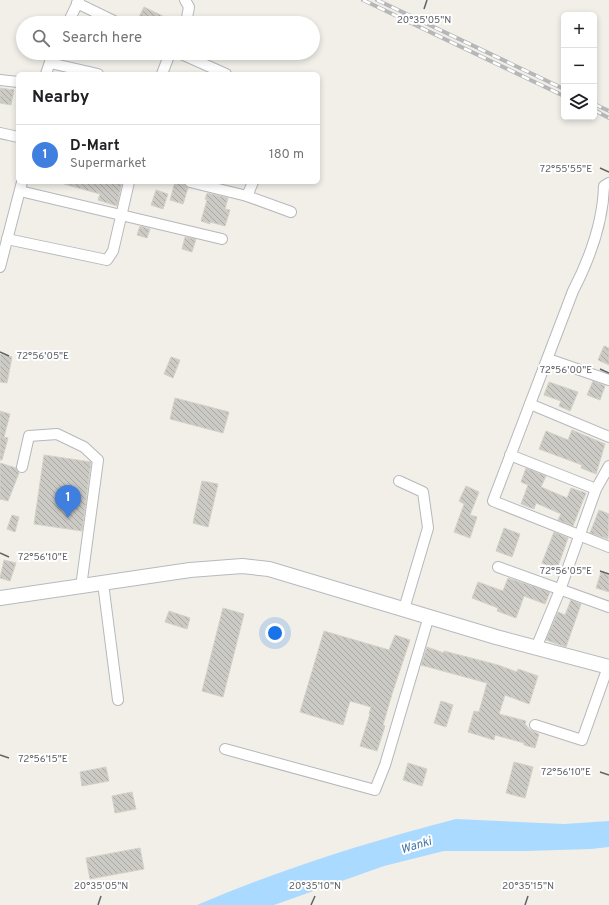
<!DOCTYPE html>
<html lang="en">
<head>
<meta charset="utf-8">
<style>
  :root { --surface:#fff; --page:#f6f6f6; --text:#202124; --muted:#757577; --line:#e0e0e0; --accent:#ea4335 }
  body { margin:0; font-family:Overpass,sans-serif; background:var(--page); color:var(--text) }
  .controls { position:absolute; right:12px; top:12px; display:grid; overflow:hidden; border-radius:6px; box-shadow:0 2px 6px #0003 }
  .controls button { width:36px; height:36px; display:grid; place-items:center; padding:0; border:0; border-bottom:1px solid var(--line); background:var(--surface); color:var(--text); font:20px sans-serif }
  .you { position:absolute; left:275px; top:633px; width:14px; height:14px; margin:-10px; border:3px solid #fff; border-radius:50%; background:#1a73e8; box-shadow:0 0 0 6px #1a73e833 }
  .badge { display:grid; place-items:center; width:26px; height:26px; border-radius:50%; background:var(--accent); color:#fff; font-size:13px; font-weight:700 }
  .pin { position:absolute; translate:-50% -33px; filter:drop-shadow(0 1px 2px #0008) }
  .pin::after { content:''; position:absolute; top:21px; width:14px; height:12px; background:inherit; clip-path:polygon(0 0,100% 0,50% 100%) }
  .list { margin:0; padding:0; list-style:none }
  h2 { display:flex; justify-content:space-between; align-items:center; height:52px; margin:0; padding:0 16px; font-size:17px }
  h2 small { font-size:13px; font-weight:400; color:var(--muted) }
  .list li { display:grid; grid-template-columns:26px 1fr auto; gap:12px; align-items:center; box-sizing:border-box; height:60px; padding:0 16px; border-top:1px solid var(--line) }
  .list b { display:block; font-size:15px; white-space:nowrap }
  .list p { margin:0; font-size:13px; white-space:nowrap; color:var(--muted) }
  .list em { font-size:13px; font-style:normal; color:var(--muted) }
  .icon { flex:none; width:22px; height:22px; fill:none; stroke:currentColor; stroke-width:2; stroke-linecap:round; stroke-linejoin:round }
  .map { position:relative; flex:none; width:609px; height:905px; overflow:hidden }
  .search { position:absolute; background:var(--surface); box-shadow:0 2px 6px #0003; left:16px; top:16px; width:304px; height:44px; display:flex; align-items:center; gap:10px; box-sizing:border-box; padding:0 14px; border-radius:22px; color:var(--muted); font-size:15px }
  .panel { position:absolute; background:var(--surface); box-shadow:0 2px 6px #0003; left:16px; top:72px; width:304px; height:112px; border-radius:6px }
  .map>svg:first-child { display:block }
  .water { fill:#aadaff }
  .building { fill:url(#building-back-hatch); stroke:#d6d1c6 }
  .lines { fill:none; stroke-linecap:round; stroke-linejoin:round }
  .street-casing { stroke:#b5b8bc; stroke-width:12 }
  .secondary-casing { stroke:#b6babf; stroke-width:16 }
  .street { stroke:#fff; stroke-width:10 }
  .secondary { stroke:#fff; stroke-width:14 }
  .rail-casing { stroke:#b6b7b8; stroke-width:4 }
  .rail { stroke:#fff; stroke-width:2.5; stroke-dasharray:8; stroke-linecap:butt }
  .ticks { fill:none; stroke:#5f6368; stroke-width:1.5 }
  .labels { text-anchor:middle; stroke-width:4; stroke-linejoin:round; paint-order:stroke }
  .water-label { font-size:12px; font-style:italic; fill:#4174aa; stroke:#fff }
  .ticks-label { font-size:10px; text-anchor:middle; fill:#5f6368; stroke:#fff; stroke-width:4; stroke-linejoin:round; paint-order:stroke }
</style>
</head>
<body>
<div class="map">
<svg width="609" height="905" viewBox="0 0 609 905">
  <defs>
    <pattern id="building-back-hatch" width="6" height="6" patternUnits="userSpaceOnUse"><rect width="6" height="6" fill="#cccac5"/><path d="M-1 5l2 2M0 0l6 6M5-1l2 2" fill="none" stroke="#a9a8a4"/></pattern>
  </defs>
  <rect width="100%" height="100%" fill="#f1efe8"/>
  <path class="water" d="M 456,819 L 564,824 L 609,821 L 609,847 L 591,849 L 526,851 L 444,851 L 384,866 L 274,905 L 197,905 C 281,869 368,842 456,819 Z"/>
  <g class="building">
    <polygon points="144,7 177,23 136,23"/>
    <polygon points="0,88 14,90 11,105 0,103"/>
    <polygon points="64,182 122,182 117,206 98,200 100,194 64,184"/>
    <polygon points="175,182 184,184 188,188 183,204 170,200"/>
    <polygon points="156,190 168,194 163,209 151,205"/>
    <polygon points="207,193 228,198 225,209 230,210 225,226 210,222 210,224 201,221 207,200 205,199"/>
    <polygon points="140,226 150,229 147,238 137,235"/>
    <polygon points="185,237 196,239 192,252 182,249"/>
    <polygon points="604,346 609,348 609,365 598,360"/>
    <polygon points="0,354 12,357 7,383 0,382"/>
    <polygon points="171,357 180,360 173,378 164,374"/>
    <polygon points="593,381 605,386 600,400 587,395"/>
    <polygon points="549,382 578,392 570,411 559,406 561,401 544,395"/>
    <polygon points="175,398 229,412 223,433 170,419"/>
    <polygon points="0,411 10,414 4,437 8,438 2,460 0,460"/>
    <polygon points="572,430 605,444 596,474 581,468 582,465 539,449 546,431 568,440"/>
    <polygon points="44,455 91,462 82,531 34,524"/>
    <polygon points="0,463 16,468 19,473 8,501 0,499"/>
    <polygon points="526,468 546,476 541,487 567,498 571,488 586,493 573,526 558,520 561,514 536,503 534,509 521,504 528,485 521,482"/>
    <polygon points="202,481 218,484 208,527 193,523"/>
    <polygon points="466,486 479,492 470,515 477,517 470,538 454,532 464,504 459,501"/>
    <polygon points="599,510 609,514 608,539 590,533"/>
    <polygon points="12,515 19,517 15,532 7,529"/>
    <polygon points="504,528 520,534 512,557 496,551"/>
    <polygon points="554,532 568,538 557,569 542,563"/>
    <polygon points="4,560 16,563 10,581 0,578"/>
    <polygon points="601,572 609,575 609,592 596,588"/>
    <polygon points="508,578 550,592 545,604 524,596 516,618 497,611 498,608 472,598 478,582 503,591"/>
    <polygon points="571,600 581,604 566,647 546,640 558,612 565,615"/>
    <polygon points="223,608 244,614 223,697 202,691"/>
    <polygon points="169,611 190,618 187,629 165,622"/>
    <polygon points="324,631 389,650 395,635 410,640 392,694 383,725 385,726 377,751 360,746 370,714 369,714 371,707 350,701 343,725 300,712"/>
    <polygon points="427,647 444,653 444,651 498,665 517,672 518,669 538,676 529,704 505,695 499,714 526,721 525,724 530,730 539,734 535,748 524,745 524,743 495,735 494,740 468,732 474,711 479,712 487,683 421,665"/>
    <polygon points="441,701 453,705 446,727 434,723"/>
    <polygon points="514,762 533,767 525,798 506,793"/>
    <polygon points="408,763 427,769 422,786 403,780"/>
    <polygon points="106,767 109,781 82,786 80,772"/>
    <polygon points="132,792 136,809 115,813 112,796"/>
    <polygon points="140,848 144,869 90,879 86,858"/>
  </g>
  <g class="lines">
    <g class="street-casing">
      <g id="street">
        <polyline points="185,0 189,7 186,23"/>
        <polyline points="77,3 118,23"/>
        <polyline points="68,23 79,0"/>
        <polyline points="179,53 226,74"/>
        <polyline points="50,63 98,74"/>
        <polyline points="46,74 53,53"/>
        <polyline points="162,74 170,53"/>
        <polyline points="0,80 18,82"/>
        <polyline points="0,133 18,137"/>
        <polyline points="190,182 247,196 291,212"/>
        <path d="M 609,183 L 604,186 C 603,221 589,260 573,291 L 493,501 L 609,547"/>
        <polyline points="20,191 222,239"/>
        <polyline points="247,196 253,182"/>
        <polyline points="7,239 107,260 113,251 129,182"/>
        <polyline points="0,267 22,182"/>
        <polyline points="548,359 609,380"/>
        <polyline points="530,404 609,437"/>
        <polyline points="510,455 596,489"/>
        <polyline points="22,467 29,436 57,434 84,447 98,460 81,587"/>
        <polyline points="399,481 423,492 428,528 404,609"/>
        <polyline points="498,567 609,607"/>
        <polyline points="103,583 118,700"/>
        <polyline points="536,648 560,590 596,489 609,466"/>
        <polyline points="535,725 582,740 608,667"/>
        <polyline points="225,749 375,790 385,765 429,616"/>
      </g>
    </g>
    <g class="secondary-casing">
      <polyline id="secondary" points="0,598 190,570 242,566 269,569 496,637 609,667"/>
    </g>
    <use href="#street" class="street"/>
    <use href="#secondary" class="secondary"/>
    <g class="rail-casing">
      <g id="rail">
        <polyline points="363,0 564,96"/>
        <polyline points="377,0 564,89"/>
        <polyline points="594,104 609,111"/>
        <polyline points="594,110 609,118"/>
      </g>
    </g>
    <use href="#rail" class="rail"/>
  </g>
  <path class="ticks" d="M 424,9 L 427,0M 600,168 L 609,172M 0,352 L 9,356M 600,369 L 609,373M 0,553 L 9,557M 600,571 L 609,574M 0,755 L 9,758M 600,772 L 609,775M 98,905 L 101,896M 311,905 L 315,896M 525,905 L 528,896"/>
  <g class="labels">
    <g class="water-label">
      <text transform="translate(416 845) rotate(-17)" y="4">Wanki</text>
    </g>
  </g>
  <g class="ticks-label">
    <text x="424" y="23">20°35'05"N</text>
    <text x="566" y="172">72°55'55"E</text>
    <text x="43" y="359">72°56'05"E</text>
    <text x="566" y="373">72°56'00"E</text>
    <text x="43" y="560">72°56'10"E</text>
    <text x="566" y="574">72°56'05"E</text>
    <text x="43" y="762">72°56'15"E</text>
    <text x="566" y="775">72°56'10"E</text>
    <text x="101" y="889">20°35'05"N</text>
    <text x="315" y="889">20°35'10"N</text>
    <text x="528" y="889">20°35'15"N</text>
  </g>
</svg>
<div class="controls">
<button>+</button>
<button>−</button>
<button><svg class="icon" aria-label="layers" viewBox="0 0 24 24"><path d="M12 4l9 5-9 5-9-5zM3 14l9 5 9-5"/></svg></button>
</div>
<div class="you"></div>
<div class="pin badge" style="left:68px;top:518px;background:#3f7fe0">1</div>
<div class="search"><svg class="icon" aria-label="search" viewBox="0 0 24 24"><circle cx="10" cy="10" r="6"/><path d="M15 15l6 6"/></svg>Search here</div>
<section class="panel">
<h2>Nearby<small></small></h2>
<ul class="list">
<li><span class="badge" style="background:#3f7fe0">1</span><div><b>D-Mart</b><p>Supermarket</p></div><em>180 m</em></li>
</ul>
</section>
</div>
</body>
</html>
